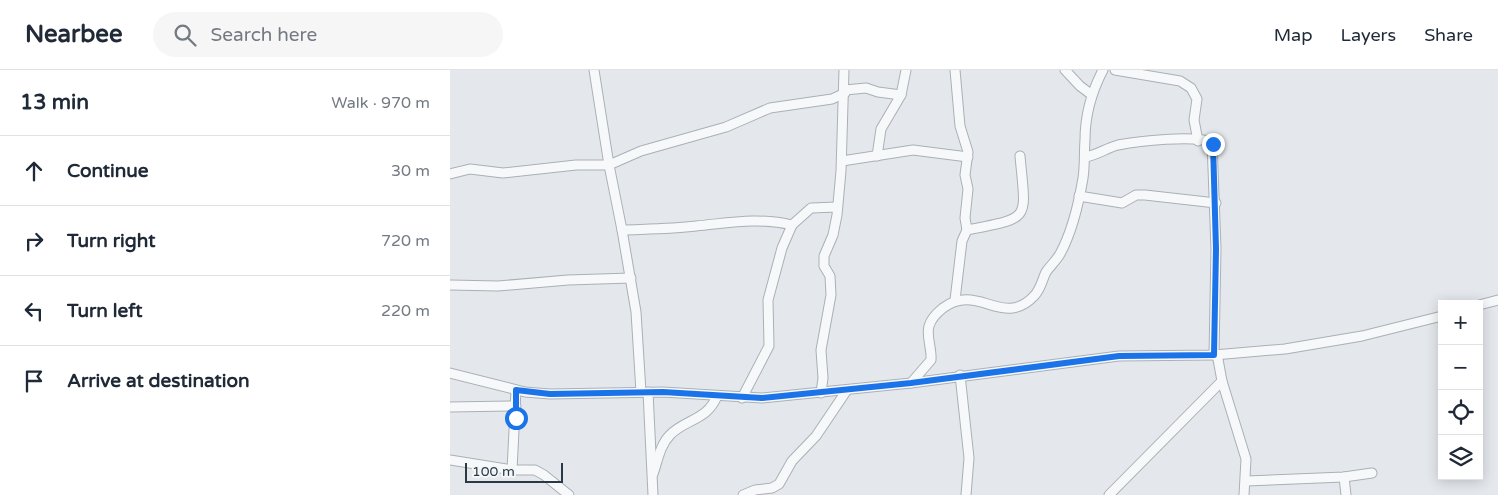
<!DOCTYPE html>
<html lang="en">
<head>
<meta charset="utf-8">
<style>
  :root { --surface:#fff; --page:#f6f6f7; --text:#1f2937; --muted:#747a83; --line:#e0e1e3 }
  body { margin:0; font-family:"Varela Round",sans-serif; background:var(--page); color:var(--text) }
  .controls { position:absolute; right:15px; bottom:15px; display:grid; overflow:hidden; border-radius:0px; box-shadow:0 2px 12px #0003 }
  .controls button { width:45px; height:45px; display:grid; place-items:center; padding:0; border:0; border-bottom:1px solid var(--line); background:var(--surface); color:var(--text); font:25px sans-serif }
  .scale { position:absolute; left:15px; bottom:12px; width:98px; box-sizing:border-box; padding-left:5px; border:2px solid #2b3944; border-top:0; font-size:14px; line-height:18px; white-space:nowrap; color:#2b3944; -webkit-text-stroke:4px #f4f7f9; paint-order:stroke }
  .stop { position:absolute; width:15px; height:15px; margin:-11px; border:4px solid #1a73e8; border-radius:50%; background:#fff }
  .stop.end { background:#1a73e8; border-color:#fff; box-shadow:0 1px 5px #0008 }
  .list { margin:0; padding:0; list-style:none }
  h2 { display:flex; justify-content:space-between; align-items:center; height:65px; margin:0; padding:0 20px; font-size:21px }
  h2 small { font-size:16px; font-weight:400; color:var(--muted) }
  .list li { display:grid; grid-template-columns:32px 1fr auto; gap:15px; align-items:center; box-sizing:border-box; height:70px; padding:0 20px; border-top:1px solid var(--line) }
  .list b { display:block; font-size:19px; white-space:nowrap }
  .list em { font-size:16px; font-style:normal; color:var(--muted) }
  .icon { flex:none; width:28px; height:28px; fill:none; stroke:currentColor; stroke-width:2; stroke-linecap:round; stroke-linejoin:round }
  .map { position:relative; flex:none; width:1048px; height:425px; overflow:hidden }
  header { display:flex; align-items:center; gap:30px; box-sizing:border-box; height:70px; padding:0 25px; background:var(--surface); border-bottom:1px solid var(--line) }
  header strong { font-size:24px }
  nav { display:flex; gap:28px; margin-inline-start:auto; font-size:18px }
  .search { width:350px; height:45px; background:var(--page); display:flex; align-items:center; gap:12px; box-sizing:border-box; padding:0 18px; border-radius:28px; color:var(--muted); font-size:19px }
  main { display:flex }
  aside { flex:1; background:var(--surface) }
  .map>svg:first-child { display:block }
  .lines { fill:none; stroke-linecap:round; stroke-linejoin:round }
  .minor-casing { stroke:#a9b0b6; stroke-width:11 }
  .minor { stroke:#f7f8fa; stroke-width:9 }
  .route { stroke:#1a73e8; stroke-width:6 }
</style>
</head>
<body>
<header>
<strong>Nearbee</strong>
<div class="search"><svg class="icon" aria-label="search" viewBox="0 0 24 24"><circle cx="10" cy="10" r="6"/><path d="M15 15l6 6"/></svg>Search here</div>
<nav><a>Map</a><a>Layers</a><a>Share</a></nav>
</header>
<main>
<aside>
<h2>13 min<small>Walk · 970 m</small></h2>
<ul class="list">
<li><svg class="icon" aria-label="ahead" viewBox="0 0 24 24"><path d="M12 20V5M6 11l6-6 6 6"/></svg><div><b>Continue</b></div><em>30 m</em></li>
<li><svg class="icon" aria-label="right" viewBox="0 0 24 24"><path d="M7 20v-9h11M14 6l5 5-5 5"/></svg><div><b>Turn right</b></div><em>720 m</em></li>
<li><svg class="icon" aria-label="left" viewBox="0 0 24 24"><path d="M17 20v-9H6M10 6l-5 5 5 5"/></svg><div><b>Turn left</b></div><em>220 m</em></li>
<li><svg class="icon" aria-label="arrive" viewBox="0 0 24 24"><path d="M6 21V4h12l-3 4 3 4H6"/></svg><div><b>Arrive at destination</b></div></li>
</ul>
</aside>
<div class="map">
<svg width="1048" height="425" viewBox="0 0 1048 425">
  <rect width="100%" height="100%" fill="#e4e8ec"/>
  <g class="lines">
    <g class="minor-casing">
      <g id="minor">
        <polyline points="144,0 159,95 172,160 186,242 191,322"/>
        <polyline points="505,0 510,56 518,82 515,105 518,119 515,148 517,160"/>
        <polyline points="615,0 630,16 642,25"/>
        <polyline points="665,0 730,11 741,18 747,29 744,50 748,71"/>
        <polyline points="395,20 416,18 428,22 451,25"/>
        <polyline points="427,86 431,59 451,25 456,0"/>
        <path d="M 635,87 C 648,85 656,78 668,75 C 689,71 743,65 762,72 L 766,179 L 764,285"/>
        <polyline points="392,91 463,80 518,87"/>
        <polyline points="0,104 20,99 53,103 126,95 159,95 191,81 276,57 320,38 382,29 395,23"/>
        <polyline points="629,126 672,133 686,125 695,125 766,133"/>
        <path d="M 172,160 C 197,159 222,159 246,156 C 279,153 309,147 342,155"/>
        <polyline points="0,215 48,216 118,210 181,208"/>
        <path d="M 505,230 L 512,171 L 517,160 C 582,147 576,152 570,86"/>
        <polyline points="1029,235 1048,230"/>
        <polyline points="767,284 772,311 796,389 794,425"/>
        <polyline points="0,303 75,322 100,324 213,322 312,328 461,313 669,286 764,285 835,279 912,266 992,246"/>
        <polyline points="510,305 519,388 516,425"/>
        <path d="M 461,313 L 481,290 C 482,278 476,267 479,256 C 481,249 488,242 493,238 C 528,212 553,259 584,226 C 591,219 592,210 596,202 C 600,196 606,191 610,184 C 622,162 629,132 633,108 C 635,95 634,82 635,70 C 635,45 642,21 653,0"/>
        <polyline points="198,322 203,425"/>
        <polyline points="371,323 373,308 371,280 381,225 380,206 374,196 374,186 383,165 387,145 391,101 394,0"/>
        <polyline points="292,328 319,276 318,230 332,178 342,155 361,138 387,137"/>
        <polyline points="0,337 66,336"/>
        <polyline points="0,390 62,400 85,400 94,405 119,425"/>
        <polyline points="62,400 66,320"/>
        <path d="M 203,404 C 208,390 210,375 220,365 C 235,349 257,351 267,326"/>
        <polyline points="894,407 896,425"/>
        <polyline points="796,411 894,407 922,403"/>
        <polyline points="293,425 305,420 322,418 329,414 342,391 366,366 397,320"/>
        <polyline points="659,425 772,311"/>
      </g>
    </g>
    <use href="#minor" class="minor"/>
  </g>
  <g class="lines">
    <polyline class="route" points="66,348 66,320 100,324 213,322 312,328 461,313 669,286 764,285 766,179 763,74"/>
  </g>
</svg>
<div class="controls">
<button>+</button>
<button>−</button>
<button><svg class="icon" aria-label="locate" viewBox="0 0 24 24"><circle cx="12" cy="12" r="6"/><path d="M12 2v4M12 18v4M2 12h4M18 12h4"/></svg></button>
<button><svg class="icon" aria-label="layers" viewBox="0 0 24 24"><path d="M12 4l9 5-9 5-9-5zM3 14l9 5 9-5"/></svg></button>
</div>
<div class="scale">100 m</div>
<div class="stop" style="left:66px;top:348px"></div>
<div class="stop end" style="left:763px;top:74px"></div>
</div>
</main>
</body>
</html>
